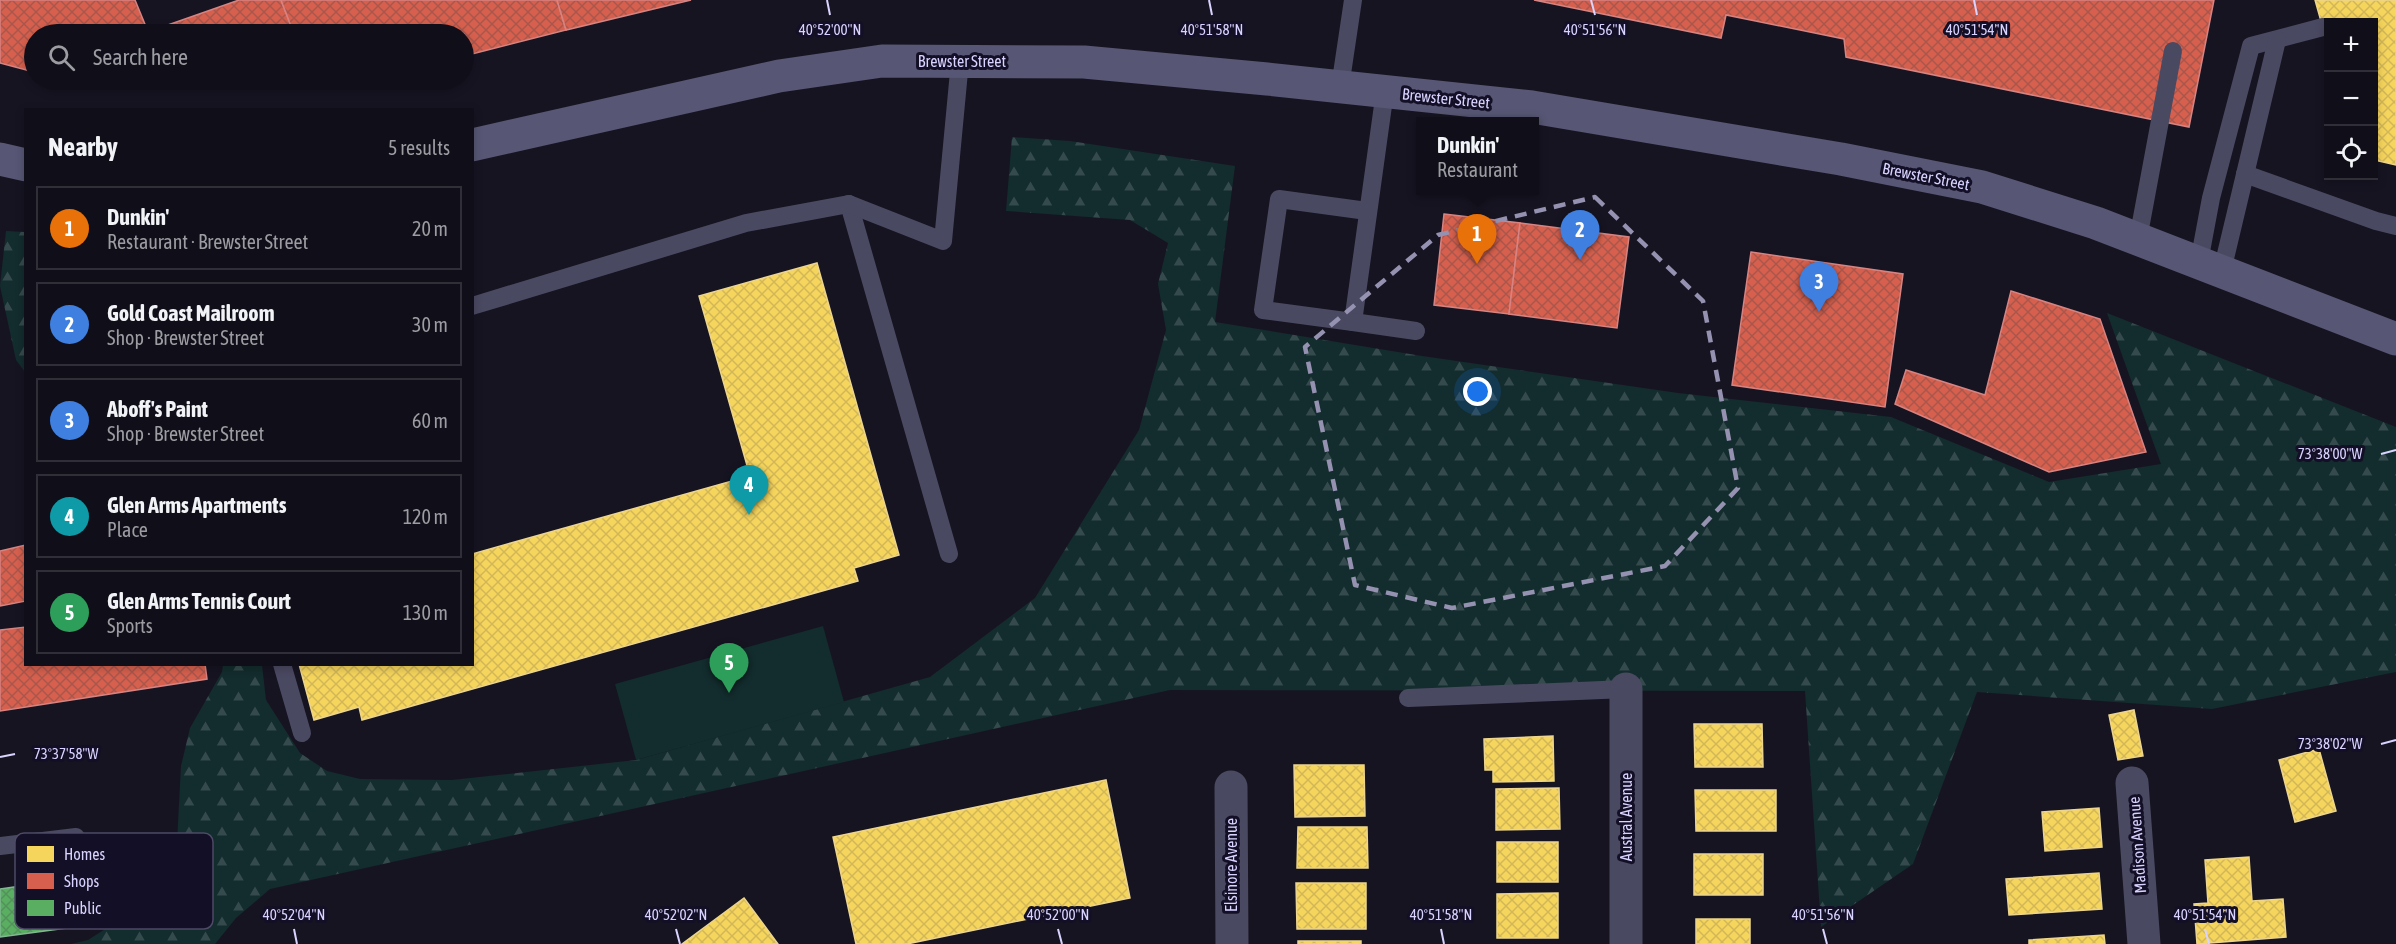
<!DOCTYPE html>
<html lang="en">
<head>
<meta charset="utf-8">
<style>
  :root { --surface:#100f19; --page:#1e1d26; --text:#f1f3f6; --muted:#9c9ca2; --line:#302f38; --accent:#2563eb }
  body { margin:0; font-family:"Asap Condensed",sans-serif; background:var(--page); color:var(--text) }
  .controls { position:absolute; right:18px; top:18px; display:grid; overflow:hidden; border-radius:0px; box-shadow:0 3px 9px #0003 }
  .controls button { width:54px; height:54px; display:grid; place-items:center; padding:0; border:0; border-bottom:2px solid var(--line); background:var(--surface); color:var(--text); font:30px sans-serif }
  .you { position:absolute; left:1478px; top:392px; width:21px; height:21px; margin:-15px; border:4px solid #fff; border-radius:50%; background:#1a73e8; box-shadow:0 0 0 9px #1a73e833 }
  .badge { display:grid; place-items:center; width:39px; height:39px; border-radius:50%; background:var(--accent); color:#fff; font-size:20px; font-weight:700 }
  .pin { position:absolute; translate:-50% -50px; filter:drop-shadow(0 2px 3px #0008) }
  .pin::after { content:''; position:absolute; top:32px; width:21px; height:18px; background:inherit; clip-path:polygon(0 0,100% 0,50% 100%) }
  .popup { position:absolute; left:1416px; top:117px; width:123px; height:78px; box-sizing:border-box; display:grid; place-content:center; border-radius:0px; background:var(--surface); filter:drop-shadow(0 2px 4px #0005); font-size:20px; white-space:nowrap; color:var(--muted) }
  .popup b { font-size:22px; color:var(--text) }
  .popup::after { content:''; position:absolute; left:50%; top:100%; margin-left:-12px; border:12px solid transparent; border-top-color:var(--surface) }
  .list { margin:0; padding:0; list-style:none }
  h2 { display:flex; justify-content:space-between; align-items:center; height:78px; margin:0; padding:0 24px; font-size:26px }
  h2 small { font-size:20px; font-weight:400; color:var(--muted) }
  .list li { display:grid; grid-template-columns:39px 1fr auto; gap:18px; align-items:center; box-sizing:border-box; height:84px; margin:0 12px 12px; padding:0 12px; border:2px solid var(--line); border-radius:0px }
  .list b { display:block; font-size:22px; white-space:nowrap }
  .list p { margin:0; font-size:20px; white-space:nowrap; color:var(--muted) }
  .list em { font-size:20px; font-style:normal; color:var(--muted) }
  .icon { flex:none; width:33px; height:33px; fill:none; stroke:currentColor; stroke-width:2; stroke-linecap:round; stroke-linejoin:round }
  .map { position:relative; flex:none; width:2396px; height:944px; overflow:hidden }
  .search { position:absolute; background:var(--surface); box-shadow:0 3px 9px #0003; left:24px; top:24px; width:450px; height:66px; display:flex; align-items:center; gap:15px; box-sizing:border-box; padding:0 21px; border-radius:33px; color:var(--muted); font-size:22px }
  .panel { position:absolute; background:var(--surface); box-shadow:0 3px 9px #0003; left:24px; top:108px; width:450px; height:558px; border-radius:0px }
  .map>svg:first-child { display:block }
  .forest { fill:url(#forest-firs) }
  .pitch { fill:#132c2d }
  .homes { fill:url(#homes-cross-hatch); stroke:#edd58d; stroke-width:1.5 }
  .shops { fill:url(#shops-cross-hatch); stroke:#d78382; stroke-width:1.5 }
  .public { fill:url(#public-cross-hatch); stroke:#80b990; stroke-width:1.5 }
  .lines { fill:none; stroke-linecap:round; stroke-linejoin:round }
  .lane { stroke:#4a4962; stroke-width:18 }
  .street { stroke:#4a4962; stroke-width:33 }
  .secondary { stroke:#575674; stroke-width:33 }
  .marked { fill:none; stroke:#9591b1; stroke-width:4.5; stroke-dasharray:12 8; stroke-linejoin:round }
  .ticks { fill:none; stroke:#d9d4ff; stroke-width:2 }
  .labels { text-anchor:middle; stroke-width:6; stroke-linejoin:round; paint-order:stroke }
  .street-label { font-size:16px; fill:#d9d4ff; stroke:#130f26 }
  .key { fill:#130f26; stroke:#4e4a67; stroke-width:1.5 }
  .key-label { font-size:16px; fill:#d9d4ff }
  .ticks-label { font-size:15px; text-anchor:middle; fill:#d9d4ff; stroke:#130f26; stroke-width:6; stroke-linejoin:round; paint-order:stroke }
</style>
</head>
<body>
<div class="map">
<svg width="2396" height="944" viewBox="0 0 2396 944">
  <defs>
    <pattern id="forest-firs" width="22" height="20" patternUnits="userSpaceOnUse" patternTransform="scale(1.5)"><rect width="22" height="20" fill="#132c2d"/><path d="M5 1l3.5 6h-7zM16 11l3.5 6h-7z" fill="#354a4c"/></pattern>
    <pattern id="homes-cross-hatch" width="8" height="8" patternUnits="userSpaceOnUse" patternTransform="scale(1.5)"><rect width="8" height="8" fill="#f6d55c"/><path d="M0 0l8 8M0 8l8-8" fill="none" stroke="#d2b759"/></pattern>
    <pattern id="shops-cross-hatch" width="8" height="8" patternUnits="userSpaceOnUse" patternTransform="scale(1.5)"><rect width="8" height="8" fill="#d6604d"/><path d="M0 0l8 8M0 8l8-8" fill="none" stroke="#a9564d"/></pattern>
    <pattern id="public-cross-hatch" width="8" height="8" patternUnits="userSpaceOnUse" patternTransform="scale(1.5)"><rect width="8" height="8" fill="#5aae61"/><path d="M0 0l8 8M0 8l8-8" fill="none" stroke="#54925c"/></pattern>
  </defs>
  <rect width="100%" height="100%" fill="#161421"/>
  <g class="forest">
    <polygon points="1012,137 1070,141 1235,166 1215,322 1422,356 1678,393 1891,417 2049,482 2161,464 2107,313 2396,427 2396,672 2212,709 1977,692 1913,864 1821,927 1805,691 1170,690 270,889 236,918 215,944 71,944 88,940 121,919 177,843 181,766 190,728 222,672 223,665 262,665 266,700 300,753 327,771 360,779 452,780 636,760 930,677 1035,598 1139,430 1166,330 1158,284 1168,243 1130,220 1006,211"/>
    <polygon points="6,231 25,232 25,372 16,360 0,286"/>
  </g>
  <polygon class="pitch" points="823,626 844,702 636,760 615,684"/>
  <g class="homes">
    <polygon points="2315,0 2396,0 2396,165 2374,160 2374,22 2328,22 2328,46"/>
    <polygon points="817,263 899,555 854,568 858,581 362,720 359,707 314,720 299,664 472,664 472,554 750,476 699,296"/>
    <polygon points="2134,710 2143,756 2118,760 2109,715"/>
    <polygon points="1694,724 1762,724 1763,767 1695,767"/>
    <polygon points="1553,736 1554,781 1493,782 1493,770 1485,770 1484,739"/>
    <polygon points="2319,749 2336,811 2295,822 2279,760"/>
    <polygon points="1294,765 1364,765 1365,816 1295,817"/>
    <polygon points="1106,780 1130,898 907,944 856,944 833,837"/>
    <polygon points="1559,788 1560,829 1496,830 1496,789"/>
    <polygon points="1695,790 1776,790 1776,831 1696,831"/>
    <polygon points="2099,808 2102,847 2045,851 2042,812"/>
    <polygon points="1298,827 1367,827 1368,868 1297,868"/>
    <rect x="1497" y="842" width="61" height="40"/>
    <rect x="1694" y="854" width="69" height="41"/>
    <polygon points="2249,857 2252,901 2283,899 2286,937 2197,944 2194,904 2208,903 2205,860"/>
    <polygon points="2099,873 2102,909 2009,915 2006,879"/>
    <polygon points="1296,883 1366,883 1366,929 1297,929"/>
    <polygon points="1558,893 1558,938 1497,938 1497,894"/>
    <polygon points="744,898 778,944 682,944"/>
    <rect x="1696" y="919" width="54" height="25"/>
    <polygon points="2104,935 2105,944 2029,944 2029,940"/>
    <rect x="1298" y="941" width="63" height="3"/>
  </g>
  <g class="shops">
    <polygon points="0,0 135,0 149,34 34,34 34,72 0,63"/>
    <polygon points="239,0 281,0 294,34 149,34 148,32"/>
    <polygon points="281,0 557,0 566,30 464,56 464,34 294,34"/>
    <polygon points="557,0 691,0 566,30"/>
    <polygon points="1534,0 2214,0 2189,127 1846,57 1844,39 1726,15 1721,38"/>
    <polygon points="95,80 164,80 165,85 106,81"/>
    <polygon points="164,80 294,80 165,85"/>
    <polygon points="1444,214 1520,223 1509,314 1434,305"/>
    <polygon points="1520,223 1629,237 1617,328 1509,314"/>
    <polygon points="1751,252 1903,274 1885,407 1732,385"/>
    <polygon points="2011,291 2100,319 2146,452 2049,472 1895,404 1906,370 1985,395"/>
    <polygon points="26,545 26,601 0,606 0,551"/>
    <polygon points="26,627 26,664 205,664 207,679 0,711 0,630"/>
  </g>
  <polygon class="public" points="104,874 111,922 0,937 0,889"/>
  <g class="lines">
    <g class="lane">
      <polyline points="1340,87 1353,0"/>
      <polyline points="2245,174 2376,221 2396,226"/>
      <polyline points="849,204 949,554"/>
      <polyline points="1367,211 1279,199 1263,310 1353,322 1385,91"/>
      <polyline points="2138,239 2173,51"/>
      <polyline points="2199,262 2211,198 2251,46 2323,27"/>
      <polyline points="2222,271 2277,40"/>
      <polyline points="472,306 746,223 849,204 943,241 960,61"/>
      <polyline points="1353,322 1416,331"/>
      <polyline points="282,664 302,733"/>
      <polyline points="1408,698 1626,689"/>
      <polyline points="0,846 76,837"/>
    </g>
    <g class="street">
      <polyline points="1626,689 1626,944"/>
      <polyline points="2132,783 2144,944"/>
      <polyline points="1231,787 1232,944"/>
    </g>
    <g class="secondary">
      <polyline points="472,145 779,76 882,61 1084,62 1267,79 1532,107 1841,159 1982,187 2096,223 2396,339"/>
      <polyline points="0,159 26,165"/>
    </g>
  </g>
  <path class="marked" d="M 1595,197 L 1703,301 L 1738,488 L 1665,566 L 1452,608 L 1355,585 L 1305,347 L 1438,235 Z"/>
  <path class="ticks" d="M 827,0 L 830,15M 1209,0 L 1212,15M 1591,0 L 1595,15M 1974,0 L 1977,15M 2381,454 L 2396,450M 2381,744 L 2396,740M 0,757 L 15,754M 294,929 L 297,944M 676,929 L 680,944M 1058,929 L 1062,944M 1441,929 L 1444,944M 1823,929 L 1827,944M 2205,929 L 2209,944"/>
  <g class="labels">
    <g class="street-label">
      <text x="962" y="67">Brewster Street</text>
      <text transform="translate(1446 98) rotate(6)" y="6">Brewster Street</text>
      <text transform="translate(1926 176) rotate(11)" y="6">Brewster Street</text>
      <text transform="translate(1626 817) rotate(-90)" y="6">Austral Avenue</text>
      <text transform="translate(2137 845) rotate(-94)" y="6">Madison Avenue</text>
      <text transform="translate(1231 865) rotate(-90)" y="6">Elsinore Avenue</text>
    </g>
  </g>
  <rect x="15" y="833" width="198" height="96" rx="9" class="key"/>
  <rect x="27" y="846" width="27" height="16" fill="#f6d55c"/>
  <rect x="27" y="873" width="27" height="16" fill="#d6604d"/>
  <rect x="27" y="900" width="27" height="16" fill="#5aae61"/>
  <g class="key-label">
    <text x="64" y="860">Homes</text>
    <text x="64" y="887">Shops</text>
    <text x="64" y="914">Public</text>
  </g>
  <g class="ticks-label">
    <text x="830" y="35">40°52'00"N</text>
    <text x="1212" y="35">40°51'58"N</text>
    <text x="1595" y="35">40°51'56"N</text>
    <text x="1977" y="35">40°51'54"N</text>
    <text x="2330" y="459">73°38'00"W</text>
    <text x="2330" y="749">73°38'02"W</text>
    <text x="66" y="759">73°37'58"W</text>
    <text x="294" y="920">40°52'04"N</text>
    <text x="676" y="920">40°52'02"N</text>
    <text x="1058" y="920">40°52'00"N</text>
    <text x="1441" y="920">40°51'58"N</text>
    <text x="1823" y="920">40°51'56"N</text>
    <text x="2205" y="920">40°51'54"N</text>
  </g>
</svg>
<div class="controls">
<button>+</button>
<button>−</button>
<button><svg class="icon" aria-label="locate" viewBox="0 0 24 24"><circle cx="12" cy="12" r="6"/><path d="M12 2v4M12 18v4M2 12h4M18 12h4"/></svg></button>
</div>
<div class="you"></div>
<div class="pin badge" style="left:1477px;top:264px;background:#e8710a">1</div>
<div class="popup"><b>Dunkin'</b>Restaurant</div>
<div class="pin badge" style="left:1580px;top:260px;background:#3f7fe0">2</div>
<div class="pin badge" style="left:1819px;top:312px;background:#3f7fe0">3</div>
<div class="pin badge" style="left:749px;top:515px;background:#0f9aa8">4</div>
<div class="pin badge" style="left:729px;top:693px;background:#2e9e5b">5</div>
<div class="search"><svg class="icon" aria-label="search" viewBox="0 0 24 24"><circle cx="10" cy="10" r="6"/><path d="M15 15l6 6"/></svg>Search here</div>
<section class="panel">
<h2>Nearby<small>5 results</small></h2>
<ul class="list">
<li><span class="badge" style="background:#e8710a">1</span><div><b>Dunkin'</b><p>Restaurant · Brewster Street</p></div><em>20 m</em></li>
<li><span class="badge" style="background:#3f7fe0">2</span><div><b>Gold Coast Mailroom</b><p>Shop · Brewster Street</p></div><em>30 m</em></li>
<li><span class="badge" style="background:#3f7fe0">3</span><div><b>Aboff's Paint</b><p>Shop · Brewster Street</p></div><em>60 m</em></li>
<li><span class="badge" style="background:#0f9aa8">4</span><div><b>Glen Arms Apartments</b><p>Place</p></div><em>120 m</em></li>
<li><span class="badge" style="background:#2e9e5b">5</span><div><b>Glen Arms Tennis Court</b><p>Sports</p></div><em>130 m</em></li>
</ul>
</section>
</div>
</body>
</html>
